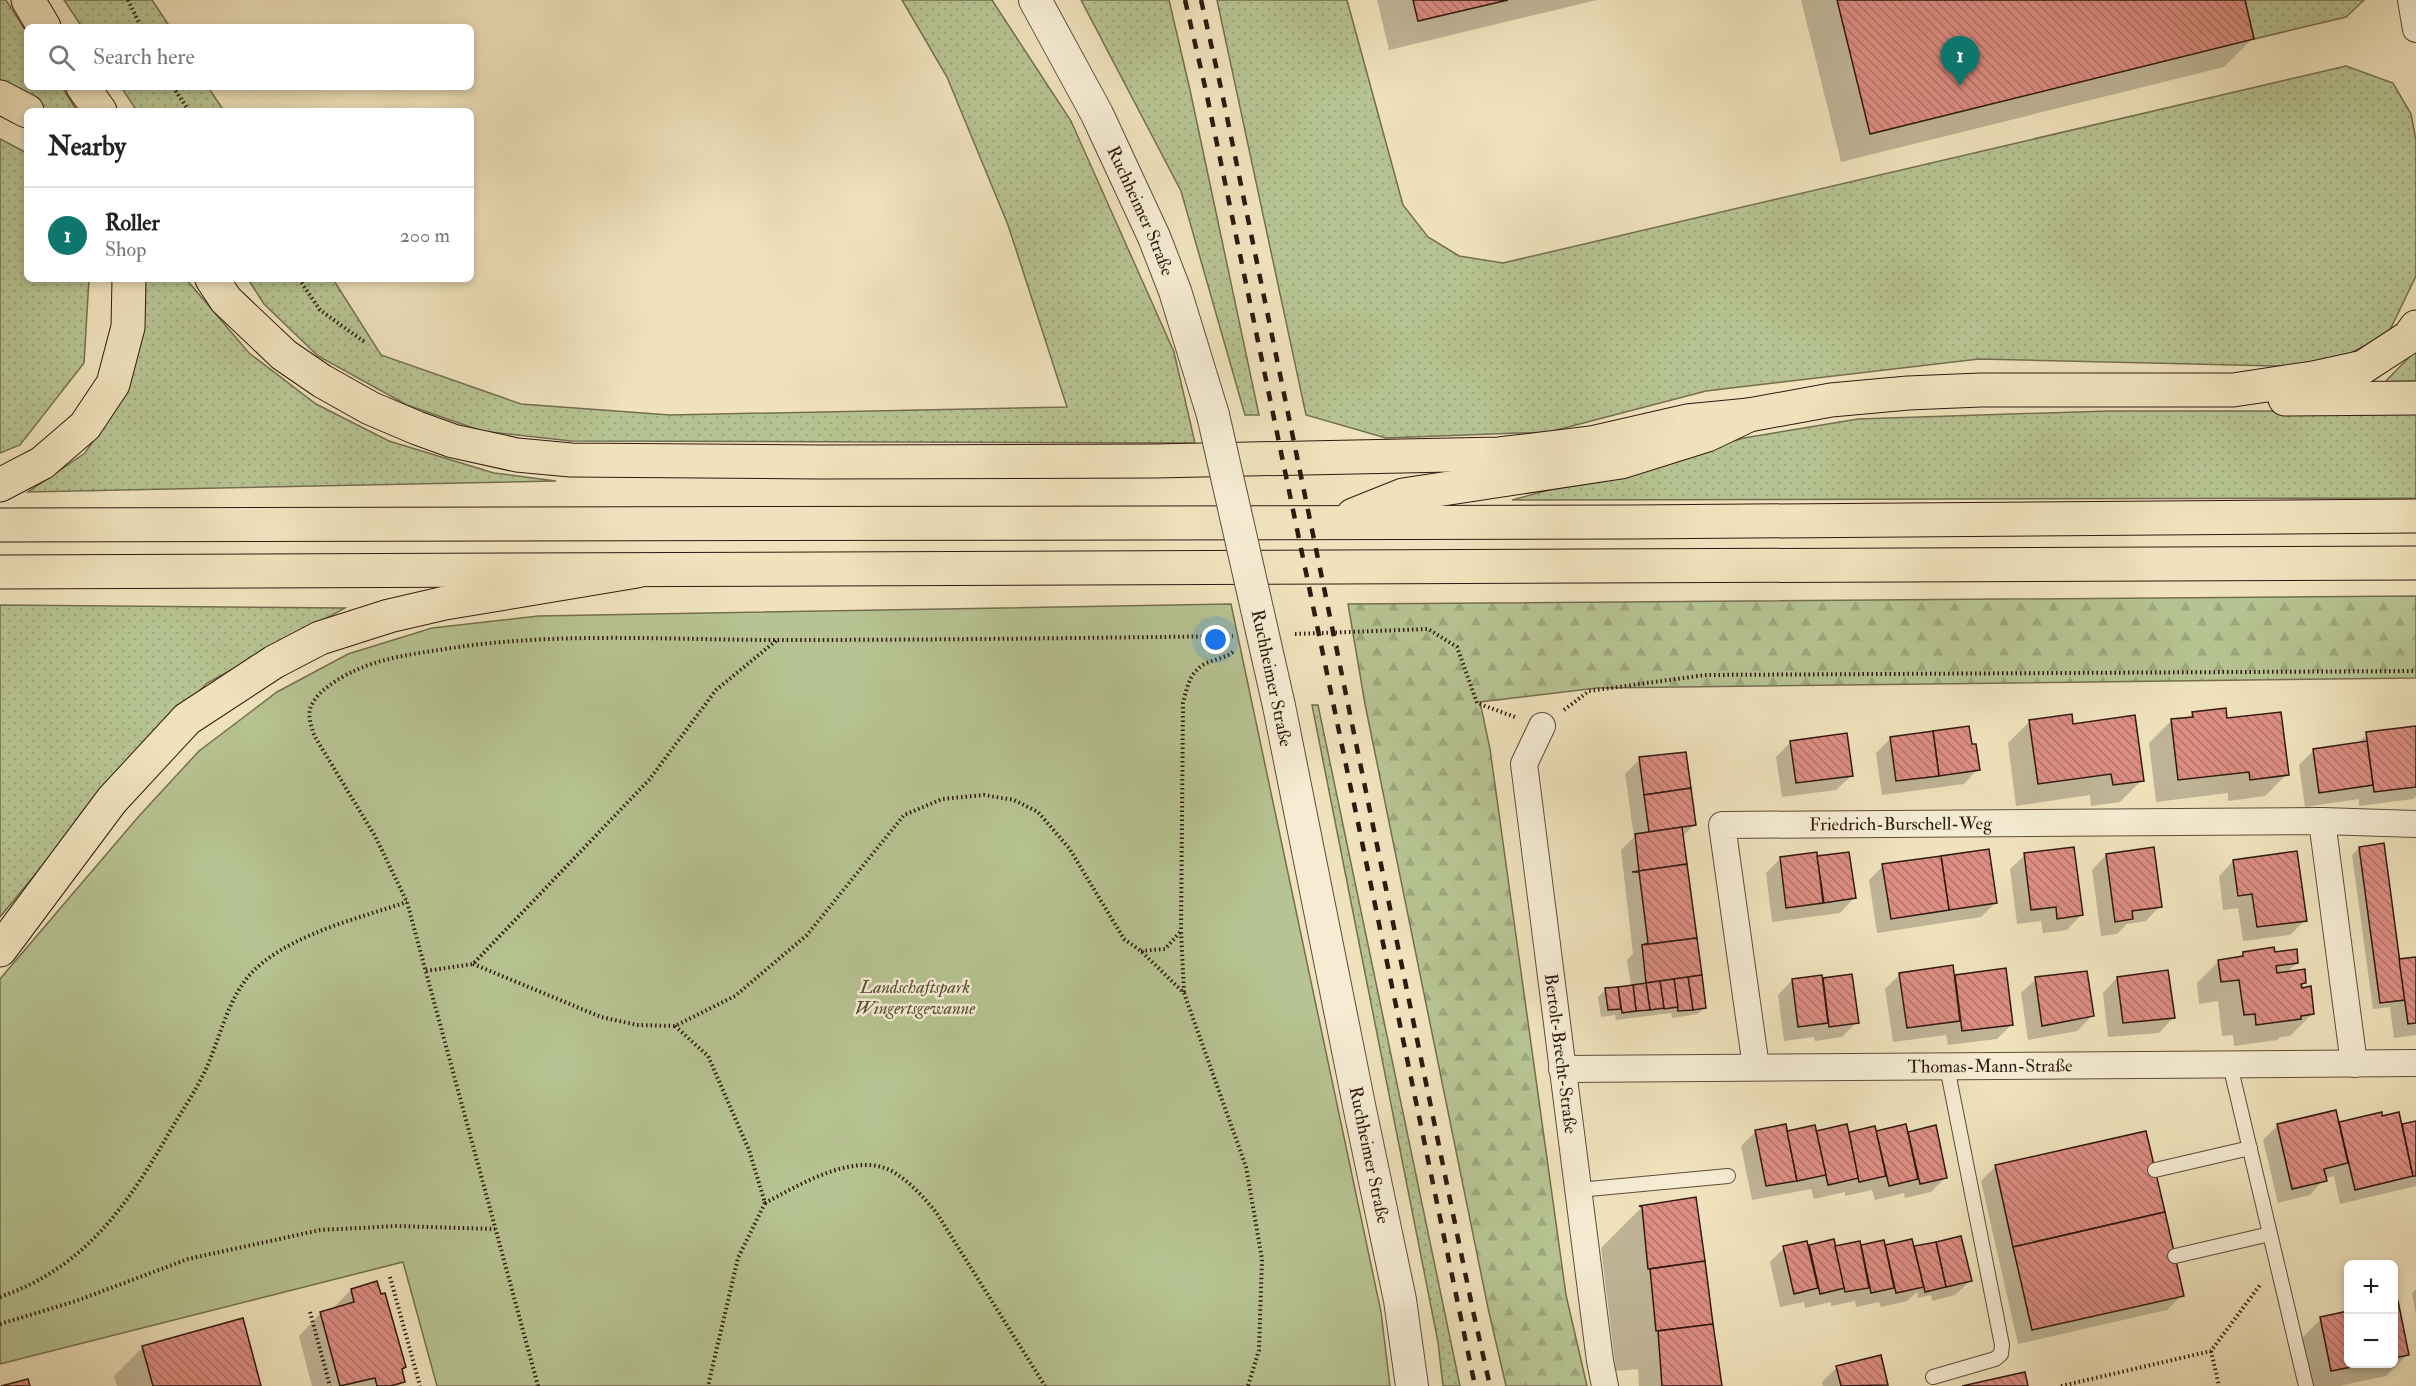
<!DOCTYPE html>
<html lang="en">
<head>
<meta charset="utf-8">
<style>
  :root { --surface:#fff; --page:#f2f2f2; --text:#222; --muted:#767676; --line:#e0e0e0; --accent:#0f766e }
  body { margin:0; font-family:"IM FELL Double Pica",serif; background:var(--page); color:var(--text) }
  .controls { position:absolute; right:18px; bottom:18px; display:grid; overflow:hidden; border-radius:9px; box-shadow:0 3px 9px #0003 }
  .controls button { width:54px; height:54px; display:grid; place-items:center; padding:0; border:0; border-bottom:2px solid var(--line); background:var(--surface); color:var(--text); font:30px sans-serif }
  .you { position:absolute; left:1216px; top:640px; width:21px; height:21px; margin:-15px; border:4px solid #fff; border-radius:50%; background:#1a73e8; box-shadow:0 0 0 9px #1a73e833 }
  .badge { display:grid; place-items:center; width:39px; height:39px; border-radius:50%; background:var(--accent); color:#fff; font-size:20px; font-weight:700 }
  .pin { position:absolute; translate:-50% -50px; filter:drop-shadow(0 2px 3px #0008) }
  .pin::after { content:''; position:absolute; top:32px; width:21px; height:18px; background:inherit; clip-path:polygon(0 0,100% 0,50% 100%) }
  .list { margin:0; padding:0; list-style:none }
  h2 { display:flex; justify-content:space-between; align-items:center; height:78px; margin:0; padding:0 24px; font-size:26px }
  h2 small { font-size:20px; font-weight:400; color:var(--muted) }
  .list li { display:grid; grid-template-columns:39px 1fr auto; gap:18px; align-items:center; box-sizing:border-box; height:96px; padding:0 24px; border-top:2px solid var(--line) }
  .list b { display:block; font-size:22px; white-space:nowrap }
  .list p { margin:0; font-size:20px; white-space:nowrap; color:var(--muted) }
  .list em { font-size:20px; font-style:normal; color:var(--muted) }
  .icon { flex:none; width:33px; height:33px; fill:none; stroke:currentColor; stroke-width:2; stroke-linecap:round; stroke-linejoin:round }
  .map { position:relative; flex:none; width:2416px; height:1386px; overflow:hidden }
  .search { position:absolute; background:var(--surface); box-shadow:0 3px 9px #0003; left:24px; top:24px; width:450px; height:66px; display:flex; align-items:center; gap:15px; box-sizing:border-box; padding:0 21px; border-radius:9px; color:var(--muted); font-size:22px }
  .panel { position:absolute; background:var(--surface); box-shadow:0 3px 9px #0003; left:24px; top:108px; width:450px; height:174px; border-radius:9px }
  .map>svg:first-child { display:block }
  .grass { fill:url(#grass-dots); stroke:#746e51; stroke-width:1.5 }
  .forest { fill:url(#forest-firs); stroke:#746e51; stroke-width:1.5 }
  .park { fill:#b7c392; stroke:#746e51; stroke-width:1.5 }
  .shadow { fill:#0003 }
  .building { fill:url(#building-back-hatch); stroke:#301910; stroke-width:1.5 }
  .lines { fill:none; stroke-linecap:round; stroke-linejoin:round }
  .service-casing { stroke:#604b3b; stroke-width:16 }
  .minor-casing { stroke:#604b3b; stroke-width:28 }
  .tertiary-casing { stroke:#604b3b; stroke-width:34 }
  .trunk-casing { stroke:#301910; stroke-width:35 }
  .motorway-casing { stroke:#301910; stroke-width:35 }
  .path { stroke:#301910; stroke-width:4; stroke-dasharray:1.5 3; stroke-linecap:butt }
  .service { stroke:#f5ecd3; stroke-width:14 }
  .minor { stroke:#f5ecd3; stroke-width:26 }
  .tertiary { stroke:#f5ecd3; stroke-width:32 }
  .trunk { stroke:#efe2bc; stroke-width:33 }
  .motorway { stroke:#efe2bc; stroke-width:33 }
  .rail { stroke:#301910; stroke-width:4.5; stroke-dasharray:10 10; stroke-linecap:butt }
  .tertiary-bridge-casing { stroke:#604b3b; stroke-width:34; stroke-linecap:butt }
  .tertiary-bridge { stroke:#f5ecd3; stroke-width:32 }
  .labels { text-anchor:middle; stroke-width:5; stroke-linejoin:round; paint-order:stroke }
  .street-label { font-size:18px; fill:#301910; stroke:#f5ecd3 }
  .park-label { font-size:18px; font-style:italic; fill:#584c37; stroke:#f5ecd3 }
</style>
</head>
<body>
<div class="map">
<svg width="2416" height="1386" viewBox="0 0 2416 1386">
  <defs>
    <pattern id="grass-dots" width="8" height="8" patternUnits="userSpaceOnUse" patternTransform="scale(1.5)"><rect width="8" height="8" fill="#b7c392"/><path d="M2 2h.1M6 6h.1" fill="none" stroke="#9ea77d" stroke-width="1.8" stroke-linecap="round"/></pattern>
    <pattern id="forest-firs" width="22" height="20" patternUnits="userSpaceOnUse" patternTransform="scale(1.5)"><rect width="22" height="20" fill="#b7c392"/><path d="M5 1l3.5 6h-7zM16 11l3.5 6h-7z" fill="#9ea77d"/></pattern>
    <pattern id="building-back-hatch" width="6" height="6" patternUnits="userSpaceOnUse" patternTransform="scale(1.5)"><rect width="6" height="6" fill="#dd8e83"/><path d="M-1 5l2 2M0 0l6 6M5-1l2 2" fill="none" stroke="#b4736a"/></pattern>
  </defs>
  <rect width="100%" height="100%" fill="#efe2bc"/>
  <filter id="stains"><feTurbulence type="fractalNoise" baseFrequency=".00333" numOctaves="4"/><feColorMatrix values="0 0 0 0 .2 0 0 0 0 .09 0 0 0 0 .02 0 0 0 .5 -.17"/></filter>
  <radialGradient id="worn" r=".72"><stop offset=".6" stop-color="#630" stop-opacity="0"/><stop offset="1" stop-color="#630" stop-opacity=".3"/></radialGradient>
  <g class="grass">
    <polygon points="0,0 6,0 27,33 27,87 62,87 77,111 45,111 24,96 0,85"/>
    <polygon points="64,0 152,0 170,27 82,27"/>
    <polygon points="902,0 992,0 1071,121 1174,352 1195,443 571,441 482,431 407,405 318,356 264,304 248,279 333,279 381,355 521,404 670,415 1067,407 1008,225 947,77"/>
    <polygon points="1081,0 1169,0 1190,90 1259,415 1245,415 1181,191"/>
    <polygon points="1217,0 1347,0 1403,205 1428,237 1459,256 1503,263 2346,66 2393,83 2411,114 2416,140 2416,276 2388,334 2323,367 1979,359 1706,391 1549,432 1386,438 1306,415"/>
    <polygon points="2245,0 2364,0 2346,17 2254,39"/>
    <polygon points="121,87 208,87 224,111 137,111"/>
    <polygon points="0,139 27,153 27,279 89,279 84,363 20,445 0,453"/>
    <polygon points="142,279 186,279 249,353 316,404 389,441 494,473 556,481 28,492 85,453 117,406"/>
    <polygon points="2416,350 2416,381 2385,382"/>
    <polygon points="2108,411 2416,411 2416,498 1512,500 1744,438 1858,419"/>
    <polygon points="0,605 345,608 207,683 114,779 0,917"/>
    <polygon points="1312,705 1318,705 1460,1386 1443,1386 1438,1342"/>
  </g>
  <polygon class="forest" points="2416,596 2416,678 1597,688 1480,702 1490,749 1566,1295 1587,1386 1506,1386 1488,1308 1365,704 1348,604"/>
  <polygon class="park" points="1231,604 1381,1312 1390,1386 437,1386 403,1262 0,1364 0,979 139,816 199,751 277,692 348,654 432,628 538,616"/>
  <g class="shadow">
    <polygon points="1377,0 1597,0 1389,50"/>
    <polygon points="1801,0 2243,0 2253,38 2224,67 1841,162"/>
    <polygon points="2193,713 2226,719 2287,774 2265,796 2228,801 2228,793 2156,802 2149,743 2171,721 2188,719"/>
    <polygon points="2030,721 2072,725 2142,780 2120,802 2091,806 2090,795 2016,806 2008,743"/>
    <polygon points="2416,727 2416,796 2413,799 2359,806 2359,799 2305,807 2299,765 2313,751 2357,744 2367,734"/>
    <polygon points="1891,738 1971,746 1978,769 1964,784 1882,795 1876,753"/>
    <polygon points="1791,742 1851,776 1836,790 1782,797 1776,757"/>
    <polygon points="1640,759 1694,825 1682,837 1705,1007 1698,1014 1672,1018 1671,1013 1616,1020 1615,1015 1601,1017 1598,997 1605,990 1631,986 1627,960 1633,954 1621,850 1634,837 1625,774"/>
    <polygon points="2359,848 2398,961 2416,958 2416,1035 2394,1038 2390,1007 2373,1009 2352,855"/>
    <polygon points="2025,855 2081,915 2067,930 2043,933 2041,921 2017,924 2010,869"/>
    <polygon points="2106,855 2160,906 2146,921 2127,924 2117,934 2101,936 2092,870"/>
    <polygon points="1816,858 1854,898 1840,913 1772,922 1766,873 1780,859"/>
    <polygon points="2233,861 2305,920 2290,935 2243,941 2238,908 2223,910 2219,876"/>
    <polygon points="1883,866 1996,902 1981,917 1877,933 1869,880"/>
    <polygon points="2243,953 2273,954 2297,963 2286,973 2305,983 2298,990 2312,1014 2290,1036 2280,1037 2277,1040 2234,1046 2233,1035 2222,1036 2218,1001 2199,1004 2197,983 2219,961 2239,958"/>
    <polygon points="2005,970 2012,1024 1997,1039 1948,1045 1946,1035 1893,1042 1885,989 1900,974 1953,976"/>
    <polygon points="1851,976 1857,1022 1842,1037 1815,1041 1814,1037 1784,1041 1778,995 1792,980 1821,980"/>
    <polygon points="2117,978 2173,1018 2159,1033 2108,1037 2103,993"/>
    <polygon points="2036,979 2092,1016 2077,1031 2028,1040 2021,993"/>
    <polygon points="2381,1114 2381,1118 2401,1126 2416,1122 2416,1186 2340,1204 2334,1176 2324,1179 2310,1195 2278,1203 2263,1140 2278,1125 2337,1123"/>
    <polygon points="1874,1127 1875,1133 1907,1133 1935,1127 1946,1177 1931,1192 1905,1198 1904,1193 1875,1200 1872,1190 1845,1196 1845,1192 1814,1199 1811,1189 1752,1200 1741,1146 1756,1131 1848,1133"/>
    <polygon points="1995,1167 2182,1295 2167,1310 2018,1344 1981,1181"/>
    <polygon points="1695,1199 1720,1386 1639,1386 1638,1369 1616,1371 1601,1248 1642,1207"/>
    <polygon points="1833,1241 1834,1248 1860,1247 1882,1242 1884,1247 1913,1249 1915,1247 1970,1281 1955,1295 1932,1301 1931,1295 1918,1298 1917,1292 1907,1301 1881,1307 1879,1302 1856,1307 1855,1301 1831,1306 1831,1302 1805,1308 1804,1302 1780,1307 1770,1262 1784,1248 1808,1247"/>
    <polygon points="2416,1289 2416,1315 2412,1293"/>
    <polygon points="351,1290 404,1367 401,1370 404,1381 399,1386 312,1386 299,1336 321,1313 330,1311"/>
    <polygon points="2394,1303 2397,1303 2408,1354 2386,1376 2339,1386 2308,1386 2299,1341 2321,1319 2348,1313 2348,1364 2394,1364"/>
    <polygon points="143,1347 260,1386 117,1386 114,1376"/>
    <polygon points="1880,1357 1887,1386 1823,1386 1822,1382 1837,1367"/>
  </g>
  <g class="building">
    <polygon points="1413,0 1508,0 1418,21"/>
    <polygon points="1837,0 2245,0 2254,39 1870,134"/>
    <polygon points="2226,708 2227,718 2281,712 2289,775 2250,780 2249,772 2178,780 2171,719 2193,717 2192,712"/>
    <polygon points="2072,714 2073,724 2135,715 2144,781 2113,785 2111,774 2038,784 2029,720"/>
    <polygon points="1969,726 1972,744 1976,744 1980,770 1939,776 1933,731"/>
    <polygon points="2416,726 2416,787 2374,792 2366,732"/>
    <polygon points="1933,731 1939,776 1896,781 1890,737"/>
    <polygon points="1847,733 1853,776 1796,783 1790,741"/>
    <polygon points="2367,741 2373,785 2319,793 2313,749"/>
    <polygon points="1686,752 1691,788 1644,795 1639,757"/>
    <polygon points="1691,788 1696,825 1649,832 1644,795"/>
    <polygon points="1682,827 1687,864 1639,871 1635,834"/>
    <polygon points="2384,843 2405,1000 2380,1003 2359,847"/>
    <polygon points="2074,847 2083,915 2057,919 2056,907 2031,910 2024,853"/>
    <polygon points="2154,847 2162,907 2132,911 2133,919 2115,922 2106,854"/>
    <polygon points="1989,849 1997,903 1949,910 1941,856"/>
    <polygon points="2297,851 2307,921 2257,927 2252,894 2238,896 2233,860"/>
    <polygon points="1817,852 1823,903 1786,908 1780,857"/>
    <polygon points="1849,852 1856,898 1824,903 1817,856"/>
    <polygon points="1941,856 1949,910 1891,919 1882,864"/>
    <polygon points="1687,864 1697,938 1642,945 1648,943 1639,872 1632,872"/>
    <polygon points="1697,938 1702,975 1646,983 1642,945"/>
    <polygon points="2274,947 2275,952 2297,949 2298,963 2276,966 2277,973 2305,969 2306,983 2301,984 2302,988 2311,986 2314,1014 2301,1016 2301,1019 2256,1025 2255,1014 2244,1015 2239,980 2221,982 2218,960 2243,956 2243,952"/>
    <polygon points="2416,957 2416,1023 2408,1024 2399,959"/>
    <polygon points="1953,965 1960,1021 1907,1028 1899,973"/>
    <polygon points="2006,968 2013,1025 1962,1031 1955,975"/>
    <polygon points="2168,970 2175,1018 2123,1023 2117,977"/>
    <polygon points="2087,971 2094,1016 2042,1026 2035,977"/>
    <polygon points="1852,974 1859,1023 1829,1027 1823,978"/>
    <polygon points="1702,975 1706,1008 1693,1010 1688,977"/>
    <polygon points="1822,975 1828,1023 1798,1027 1792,979"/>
    <polygon points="1688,977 1693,1010 1678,1011 1674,979"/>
    <polygon points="1674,979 1678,1007 1664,1009 1660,981"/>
    <polygon points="1660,981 1664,1008 1650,1010 1646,983"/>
    <polygon points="1646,983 1650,1010 1636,1011 1633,985"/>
    <polygon points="1633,985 1636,1011 1622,1013 1618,987"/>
    <polygon points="1618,987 1621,1009 1608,1010 1605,988"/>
    <polygon points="2336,1110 2348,1163 2324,1169 2327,1181 2292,1189 2277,1124"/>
    <polygon points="2382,1112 2382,1116 2399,1112 2413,1176 2355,1190 2339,1122"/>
    <polygon points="2416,1121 2416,1176 2413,1176 2402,1124"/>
    <polygon points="1786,1124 1797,1181 1766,1186 1755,1130"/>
    <polygon points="1847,1124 1859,1178 1828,1185 1816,1131"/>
    <polygon points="1906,1124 1918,1179 1889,1186 1876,1131"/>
    <polygon points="1815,1125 1826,1175 1797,1181 1787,1131"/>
    <polygon points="1936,1125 1947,1178 1920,1184 1908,1132"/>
    <polygon points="1875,1126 1886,1176 1859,1182 1849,1132"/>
    <polygon points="2146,1131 2165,1212 2013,1247 1995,1165"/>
    <polygon points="1696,1197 1705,1261 1648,1269 1642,1207 1639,1206"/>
    <polygon points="2165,1212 2184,1296 2032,1330 2013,1247"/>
    <polygon points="1961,1236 1972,1281 1946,1287 1936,1242"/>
    <polygon points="1834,1239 1845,1288 1820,1294 1809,1245"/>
    <polygon points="1912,1239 1924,1287 1896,1293 1885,1245"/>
    <polygon points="1884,1240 1894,1288 1871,1293 1861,1245"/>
    <polygon points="1807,1241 1818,1288 1794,1294 1783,1246"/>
    <polygon points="1860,1241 1869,1288 1845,1292 1835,1246"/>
    <polygon points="1936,1242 1946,1287 1925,1292 1914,1246"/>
    <polygon points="1705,1261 1713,1324 1656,1331 1650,1269"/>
    <polygon points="377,1281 381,1294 385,1293 406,1367 402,1369 405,1382 390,1386 377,1386 375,1378 340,1386 320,1312 354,1302 351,1289"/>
    <polygon points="2398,1301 2409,1355 2394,1358 2394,1302"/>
    <polygon points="2348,1311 2348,1364 2367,1364 2331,1371 2320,1317"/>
    <polygon points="243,1318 261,1386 153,1386 142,1346"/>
    <polygon points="1713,1324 1722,1386 1662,1386 1658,1331"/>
    <polygon points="1881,1355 1888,1385 1841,1386 1836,1366"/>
    <polygon points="2025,1372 2028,1386 1962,1386"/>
    <polygon points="28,1379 30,1386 1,1386"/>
  </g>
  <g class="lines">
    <g class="service-casing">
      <g id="service">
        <polyline points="2230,1065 2306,1386"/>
        <polyline points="2155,1170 2250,1148"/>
        <polyline points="1578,1190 1728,1176"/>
        <polyline points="2175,1256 2270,1234"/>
        <polyline points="1933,1377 1995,1359 2001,1354 2002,1345 1947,1067"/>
      </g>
    </g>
    <g class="minor-casing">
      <g id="minor">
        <polyline points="2411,0 2416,29"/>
        <path id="s1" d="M 1542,726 L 1524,764 L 1600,1361 L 1605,1386"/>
        <polyline points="2322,821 2354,1064"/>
        <path id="s2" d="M 1756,1067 L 1722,825 L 2322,821 L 2416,824"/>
        <path id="s3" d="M 1562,1069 L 2416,1063"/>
      </g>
    </g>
    <g class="tertiary-casing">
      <g id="tertiary">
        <path id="s4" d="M 1035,0 L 1097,114 L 1154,237 L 1175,291 L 1213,415"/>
        <path id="s5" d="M 1279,706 L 1360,1110 L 1400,1300 L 1412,1386"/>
      </g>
    </g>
    <g class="trunk-casing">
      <g id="trunk">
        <polyline points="2285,399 2416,398"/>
        <polyline points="1353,515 1403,495 1621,462 1707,435 1749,415 1831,400 1908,393 1981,390 2233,390 2313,378 2363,367 2409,337 2416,327"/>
        <polyline points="0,525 1632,522 2416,516"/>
        <polyline points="0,572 2416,563"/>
      </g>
    </g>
    <g class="motorway-casing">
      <g id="motorway">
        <polyline points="28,0 44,27"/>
        <polyline points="83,87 100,111"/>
        <polyline points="0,97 27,111"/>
        <polyline points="212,279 226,300 284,355 322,381 370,408 417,428 453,441 517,455 571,460 821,462 1155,461 1499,454 1591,443 1687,421 1749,415"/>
        <polyline points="0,485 42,463 85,426 113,384 128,327 129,279"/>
        <polyline points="0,950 112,800 187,719 274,662 320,638 389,616 445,603 637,571"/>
      </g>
    </g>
    <g class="path">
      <polyline points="128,0 141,27"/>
      <polyline points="173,87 189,111"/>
      <polyline points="299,279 320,310 366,343"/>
      <polyline points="1295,634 1428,629 1457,647 1477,703 1515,717"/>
      <polyline points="1564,710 1589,691 1705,675 2416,671"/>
      <polyline points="1141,951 1165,949 1181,931"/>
      <polyline points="473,964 601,1017 637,1025 675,1026 735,996 807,935 904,815 942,799 984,795 1014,800 1038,812 1069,848 1124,939 1141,951 1184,993 1246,1167 1262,1259 1259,1350 1248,1386"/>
      <polyline points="426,971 473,964 649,780 716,690 777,640"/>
      <path d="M 1184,992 L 1181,931 L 1183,703 C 1187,688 1189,674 1203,665 C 1213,659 1225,659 1234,651"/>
      <polyline points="675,1026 708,1056 749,1150 765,1203 738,1258 708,1386"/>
      <path d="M 765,1203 C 799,1185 858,1149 895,1173 C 911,1183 924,1198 936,1212 L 1045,1386"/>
      <polyline points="390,1277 420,1386"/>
      <path d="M 0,1297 C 87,1267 129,1203 173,1126 C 184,1108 196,1090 205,1071 C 222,1035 228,991 261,964 C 300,932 359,918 407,902"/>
      <polyline points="310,1312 330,1386"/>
      <polyline points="0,1324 76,1301 188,1259 320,1230 397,1226 495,1229"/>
      <polyline points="2211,1351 2219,1386"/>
      <path d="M 538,1386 L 407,902 L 375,836 L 315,737 C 312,729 308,718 310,709 C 315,692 339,678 354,671 C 379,659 411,654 439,650 C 551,631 666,640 779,640 C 931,640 1082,638 1233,636"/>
      <polyline points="2061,1386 2211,1351 2260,1285"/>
    </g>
    <use href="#service" class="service"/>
    <use href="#minor" class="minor"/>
    <use href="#tertiary" class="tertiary"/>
    <use href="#trunk" class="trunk"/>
    <use href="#motorway" class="motorway"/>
    <g class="rail">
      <polyline points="1185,0 1206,91 1475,1386"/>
      <polyline points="1201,0 1221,88 1473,1311 1490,1386"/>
    </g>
    <g class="tertiary-bridge-casing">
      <polyline id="tertiary-bridge" points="1213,415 1279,706"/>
    </g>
    <use href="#tertiary-bridge" class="tertiary-bridge"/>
  </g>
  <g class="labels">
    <g class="street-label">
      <text dy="6" stroke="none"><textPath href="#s4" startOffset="236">Ruchheimer Straße</textPath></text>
      <text transform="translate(1272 678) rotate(78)" y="6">Ruchheimer Straße</text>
      <text dy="6" stroke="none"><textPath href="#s2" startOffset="423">Friedrich-Burschell-Weg</textPath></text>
      <text dy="6" stroke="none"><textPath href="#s1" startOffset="334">Bertolt-Brecht-Straße</textPath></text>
      <text dy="6" stroke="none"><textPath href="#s3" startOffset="428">Thomas-Mann-Straße</textPath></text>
      <text dy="6" stroke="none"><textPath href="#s5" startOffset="458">Ruchheimer Straße</textPath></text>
    </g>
    <g class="park-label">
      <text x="915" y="993">Landschaftspark<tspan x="915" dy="21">Wingertsgewanne</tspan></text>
    </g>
  </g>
  <rect width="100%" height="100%" filter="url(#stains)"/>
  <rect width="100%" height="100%" fill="url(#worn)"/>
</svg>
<div class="controls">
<button>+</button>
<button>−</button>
</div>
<div class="you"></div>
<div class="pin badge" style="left:1960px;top:86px">1</div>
<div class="search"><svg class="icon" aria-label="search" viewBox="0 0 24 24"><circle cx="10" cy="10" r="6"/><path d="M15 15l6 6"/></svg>Search here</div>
<section class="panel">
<h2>Nearby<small></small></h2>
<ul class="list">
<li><span class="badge">1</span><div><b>Roller</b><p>Shop</p></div><em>200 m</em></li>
</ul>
</section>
</div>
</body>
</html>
